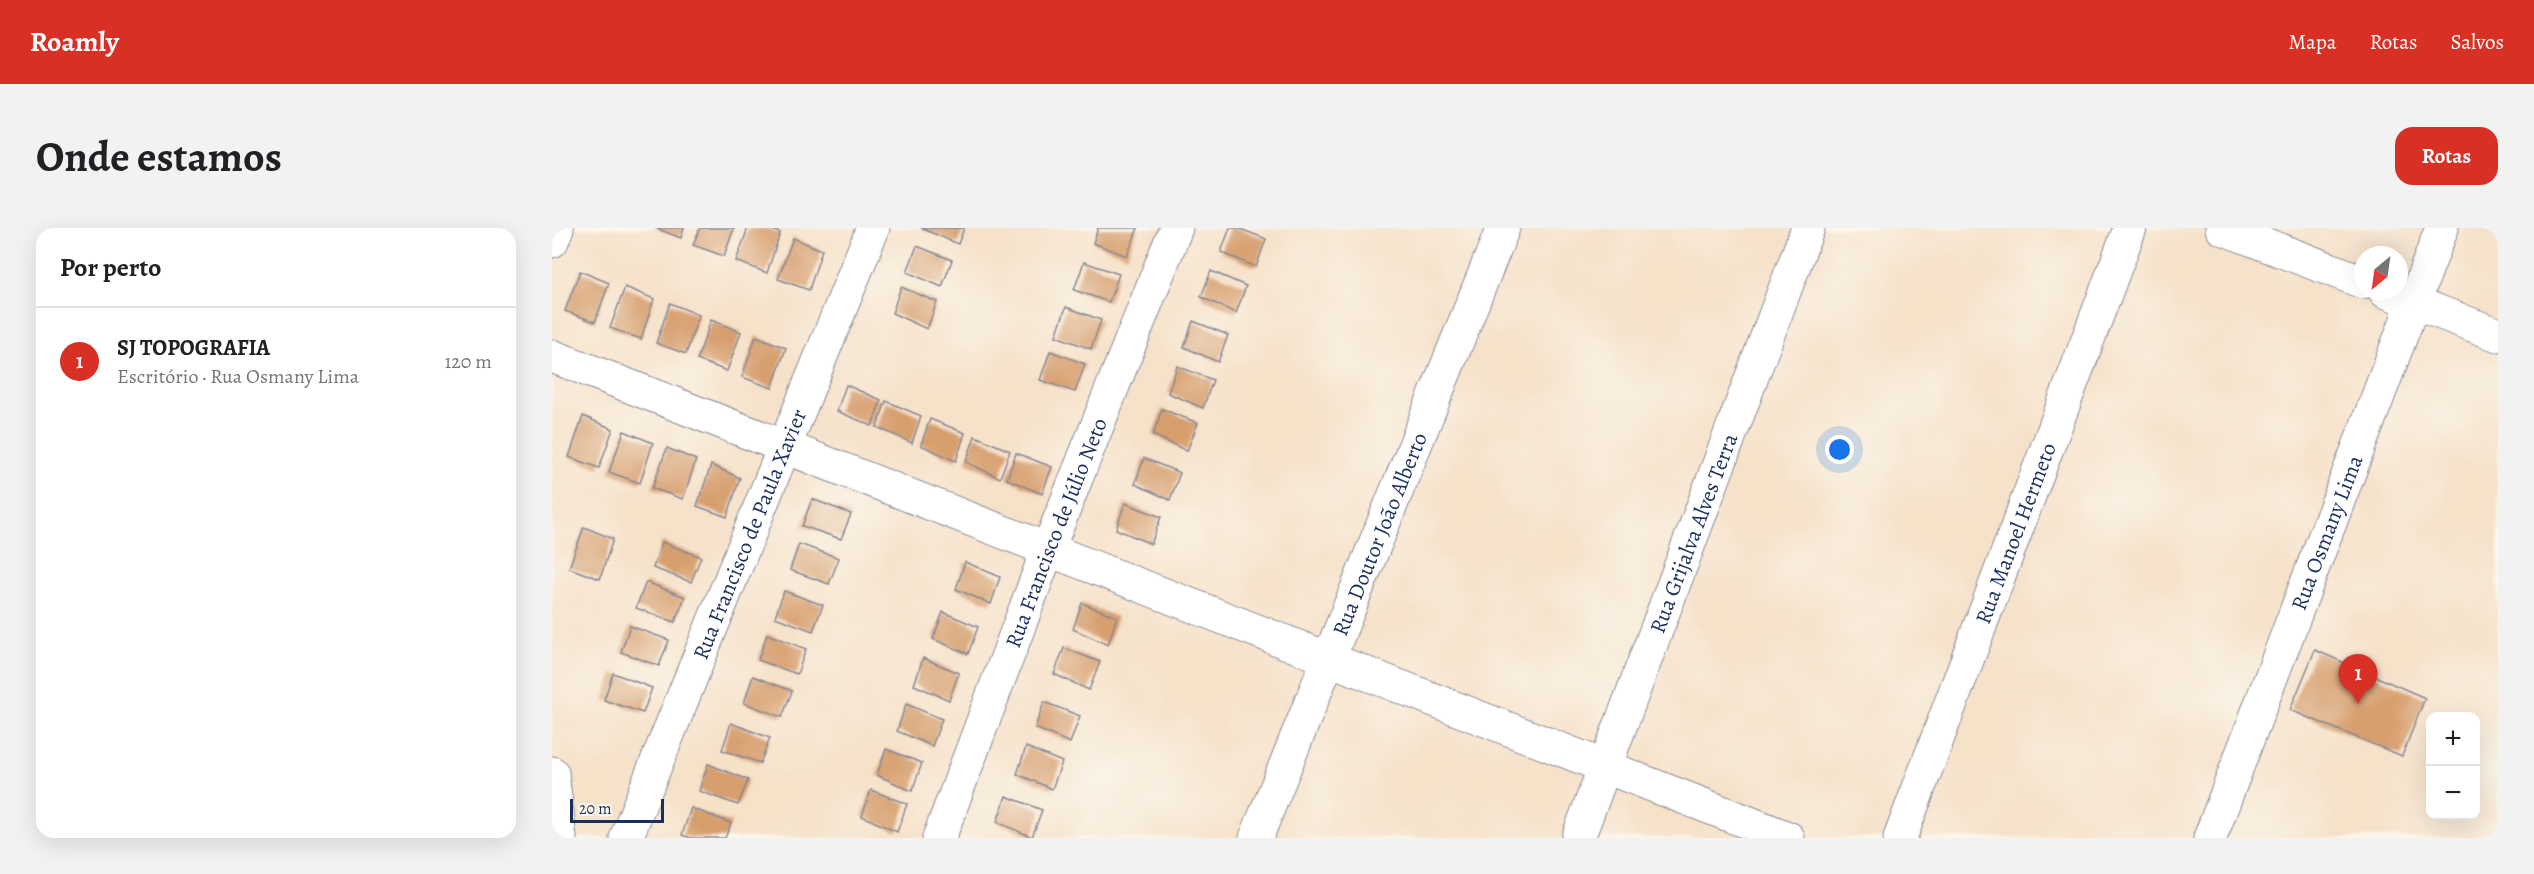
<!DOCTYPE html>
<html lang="pt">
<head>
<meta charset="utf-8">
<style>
  :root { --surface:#fff; --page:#f2f2f2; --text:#202124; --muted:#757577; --line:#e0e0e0; --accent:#d93025 }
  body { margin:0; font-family:Alegreya,serif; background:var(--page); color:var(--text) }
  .controls { position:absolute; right:18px; bottom:18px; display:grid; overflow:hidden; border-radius:12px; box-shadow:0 6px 24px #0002 }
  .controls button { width:54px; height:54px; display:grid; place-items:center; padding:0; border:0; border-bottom:2px solid var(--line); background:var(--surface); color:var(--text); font:30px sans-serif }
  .compass { position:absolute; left:1802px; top:18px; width:54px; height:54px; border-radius:50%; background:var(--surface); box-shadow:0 6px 24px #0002; rotate:209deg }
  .scale { position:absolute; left:18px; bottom:15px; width:94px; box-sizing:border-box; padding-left:6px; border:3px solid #1b2f5e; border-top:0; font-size:16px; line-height:21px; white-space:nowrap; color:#1b2f5e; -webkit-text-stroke:4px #fbf7ec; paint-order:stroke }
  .you { position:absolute; left:1288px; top:222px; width:21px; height:21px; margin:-15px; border:4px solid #fff; border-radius:50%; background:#1a73e8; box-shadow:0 0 0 9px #1a73e833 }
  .badge { display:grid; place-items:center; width:39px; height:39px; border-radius:50%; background:var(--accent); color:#fff; font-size:20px; font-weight:700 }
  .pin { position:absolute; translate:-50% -50px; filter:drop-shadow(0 2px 3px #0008) }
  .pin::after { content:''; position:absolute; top:32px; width:21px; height:18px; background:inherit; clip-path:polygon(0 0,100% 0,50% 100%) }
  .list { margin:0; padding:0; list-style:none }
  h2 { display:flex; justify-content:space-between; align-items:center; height:78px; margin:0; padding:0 24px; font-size:26px }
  h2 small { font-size:20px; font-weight:400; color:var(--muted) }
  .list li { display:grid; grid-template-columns:39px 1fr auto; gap:18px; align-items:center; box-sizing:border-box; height:108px; padding:0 24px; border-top:2px solid var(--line) }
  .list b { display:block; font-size:22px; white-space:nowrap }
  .list p { margin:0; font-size:20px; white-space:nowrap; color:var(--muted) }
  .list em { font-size:20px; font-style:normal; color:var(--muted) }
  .map { position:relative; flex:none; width:1946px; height:610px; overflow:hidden; border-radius:18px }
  header { display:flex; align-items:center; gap:36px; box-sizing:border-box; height:84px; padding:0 30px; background:var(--accent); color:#fff }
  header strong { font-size:28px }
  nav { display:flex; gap:33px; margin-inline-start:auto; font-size:21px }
  .intro { display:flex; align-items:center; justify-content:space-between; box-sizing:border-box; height:144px; padding:0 36px }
  h1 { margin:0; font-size:42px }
  .button { padding:15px 27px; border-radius:18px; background:var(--accent); color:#fff; font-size:21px; font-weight:700 }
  main { display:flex; gap:36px; padding:0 36px }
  aside { flex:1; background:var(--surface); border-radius:18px; box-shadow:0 6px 24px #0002 }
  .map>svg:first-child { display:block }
  .building { fill:#d79f6e }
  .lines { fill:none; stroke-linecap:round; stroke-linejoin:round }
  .minor-casing { stroke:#888894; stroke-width:35 }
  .minor { stroke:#fff; stroke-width:33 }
  .labels { text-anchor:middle; stroke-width:5; stroke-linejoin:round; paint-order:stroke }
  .street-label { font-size:22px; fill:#1b2f5e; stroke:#fbf7ec }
</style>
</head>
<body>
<header>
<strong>Roamly</strong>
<nav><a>Mapa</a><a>Rotas</a><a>Salvos</a></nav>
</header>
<div class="intro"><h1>Onde estamos</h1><a class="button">Rotas</a></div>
<main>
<aside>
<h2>Por perto<small></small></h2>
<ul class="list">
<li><span class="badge">1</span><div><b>SJ TOPOGRAFIA</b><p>Escritório · Rua Osmany Lima</p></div><em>120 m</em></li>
</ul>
</aside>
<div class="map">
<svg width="1946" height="610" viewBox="0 0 1946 610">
  <rect width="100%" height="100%" fill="#fbf7ec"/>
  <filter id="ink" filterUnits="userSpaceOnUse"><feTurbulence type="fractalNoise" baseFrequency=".0167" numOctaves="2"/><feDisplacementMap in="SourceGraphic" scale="12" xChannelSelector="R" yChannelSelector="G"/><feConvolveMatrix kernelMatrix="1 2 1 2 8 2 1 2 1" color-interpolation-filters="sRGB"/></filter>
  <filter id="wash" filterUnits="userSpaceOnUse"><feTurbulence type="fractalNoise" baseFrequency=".008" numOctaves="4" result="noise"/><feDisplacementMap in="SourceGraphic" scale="24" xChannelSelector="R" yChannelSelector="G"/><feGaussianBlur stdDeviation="1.35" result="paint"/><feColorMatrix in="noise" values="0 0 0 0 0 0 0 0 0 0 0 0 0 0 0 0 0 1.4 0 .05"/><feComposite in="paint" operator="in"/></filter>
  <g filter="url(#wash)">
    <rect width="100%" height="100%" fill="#f6e1c9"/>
    <g id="blocks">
      <g class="building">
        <polygon points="103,0 132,0 129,10"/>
        <polygon points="148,0 182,0 172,28 141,17"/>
        <polygon points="196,0 216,0 228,5 215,45 184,33"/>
        <polygon points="369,0 412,0 406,16"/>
        <polygon points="546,0 586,0 575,28 541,15"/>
        <polygon points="678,0 686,0 714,11 704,39 669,24"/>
        <polygon points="241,10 270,22 257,62 226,51"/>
        <polygon points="365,18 400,32 390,59 355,44"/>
        <polygon points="532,34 567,46 557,74 522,62"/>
        <polygon points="28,43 57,55 43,94 13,83"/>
        <polygon points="659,43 694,58 684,85 649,69"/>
        <polygon points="73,59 102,71 89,111 58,100"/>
        <polygon points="349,59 385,74 375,101 340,85"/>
        <polygon points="118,75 147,87 134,126 104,115"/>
        <polygon points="514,79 549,92 539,121 504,108"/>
        <polygon points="159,92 189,104 175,143 145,132"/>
        <polygon points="641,93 676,107 666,134 632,119"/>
        <polygon points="204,108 234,120 220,160 190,149"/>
        <polygon points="498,123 533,136 523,164 488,152"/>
        <polygon points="625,138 661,152 651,180 616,165"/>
        <polygon points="294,157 329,172 320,198 285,183"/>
        <polygon points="334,173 369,188 360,215 325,199"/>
        <polygon points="610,181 646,195 635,223 601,207"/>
        <polygon points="31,188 61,201 47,240 17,229"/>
        <polygon points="378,191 413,205 404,233 369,217"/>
        <polygon points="72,203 101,215 88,255 57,244"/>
        <polygon points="423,208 458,223 448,250 414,234"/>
        <polygon points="115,220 144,232 131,271 100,260"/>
        <polygon points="464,225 500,239 490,266 455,251"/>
        <polygon points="592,230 628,245 618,272 583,256"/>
        <polygon points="159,237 188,250 175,289 145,278"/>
        <polygon points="260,271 299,286 289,311 250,298"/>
        <polygon points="573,275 609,289 599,316 564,301"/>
        <polygon points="32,299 61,311 48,351 17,340"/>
        <polygon points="110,314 149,329 139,354 101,340"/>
        <polygon points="247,316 287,330 277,356 238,342"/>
        <polygon points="413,334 448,349 439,376 404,361"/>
        <polygon points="94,354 133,369 123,394 84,380"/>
        <polygon points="232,363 271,377 261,403 223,389"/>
        <polygon points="530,375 565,389 556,417 521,401"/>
        <polygon points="391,384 426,399 416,426 381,411"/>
        <polygon points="78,398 117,412 107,438 69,424"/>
        <polygon points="215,406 254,421 245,446 206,432"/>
        <polygon points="512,420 548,434 537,462 502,446"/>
        <polygon points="1763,422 1873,470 1850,528 1738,482"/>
        <polygon points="371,430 407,445 397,472 362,457"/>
        <polygon points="61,445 100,460 91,485 52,472"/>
        <polygon points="201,448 240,463 230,489 192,475"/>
        <polygon points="492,474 528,488 518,515 483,500"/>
        <polygon points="354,476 390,491 380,518 345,503"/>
        <polygon points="179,495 218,510 208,535 170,522"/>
        <polygon points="474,519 510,534 500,561 465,546"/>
        <polygon points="334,521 370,535 360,563 325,547"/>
        <polygon points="156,536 196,552 186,577 147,563"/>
        <polygon points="319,562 355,576 345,604 310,588"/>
        <polygon points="454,568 490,582 480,609 445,594"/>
        <polygon points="139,580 179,595 173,610 139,610 130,607"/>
      </g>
    </g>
  </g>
  <g filter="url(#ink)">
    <use href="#blocks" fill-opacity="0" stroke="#888894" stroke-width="1.5"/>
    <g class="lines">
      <g class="minor-casing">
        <g id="minor">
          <polyline points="1670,0 1811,54"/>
          <polyline points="0,13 5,0"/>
          <polyline points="1833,63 1946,107"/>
          <polyline points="0,128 1236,610"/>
          <polyline points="0,545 8,610"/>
          <path id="s1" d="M 74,610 L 321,0"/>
          <path id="s2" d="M 387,610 L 496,321 L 624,0"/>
          <path id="s3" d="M 704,610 L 951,0"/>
          <path id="s4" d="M 1026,610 L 1256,0"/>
          <path id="s5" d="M 1348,610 L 1578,0"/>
          <path id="s6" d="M 1658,610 L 1890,0"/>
        </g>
      </g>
      <use href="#minor" class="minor"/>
    </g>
  </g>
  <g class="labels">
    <g class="street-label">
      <text dy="8" stroke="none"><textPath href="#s2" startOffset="327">Rua Francisco de Júlio Neto</textPath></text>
      <text dy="8" stroke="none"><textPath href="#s1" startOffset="328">Rua Francisco de Paula Xavier</textPath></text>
      <text dy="8" stroke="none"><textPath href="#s3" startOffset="328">Rua Doutor João Alberto</textPath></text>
      <text dy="8" stroke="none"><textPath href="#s4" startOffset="326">Rua Grijalva Alves Terra</textPath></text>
      <text dy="8" stroke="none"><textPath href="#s5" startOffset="326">Rua Manoel Hermeto</textPath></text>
      <text dy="8" stroke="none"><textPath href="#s6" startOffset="327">Rua Osmany Lima</textPath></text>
    </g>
  </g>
</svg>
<div class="controls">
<button>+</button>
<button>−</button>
</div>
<svg class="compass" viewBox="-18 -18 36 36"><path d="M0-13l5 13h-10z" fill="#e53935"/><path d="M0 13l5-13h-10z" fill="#757577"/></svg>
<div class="scale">20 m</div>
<div class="you"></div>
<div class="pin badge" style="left:1806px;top:476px">1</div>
</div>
</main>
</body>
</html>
